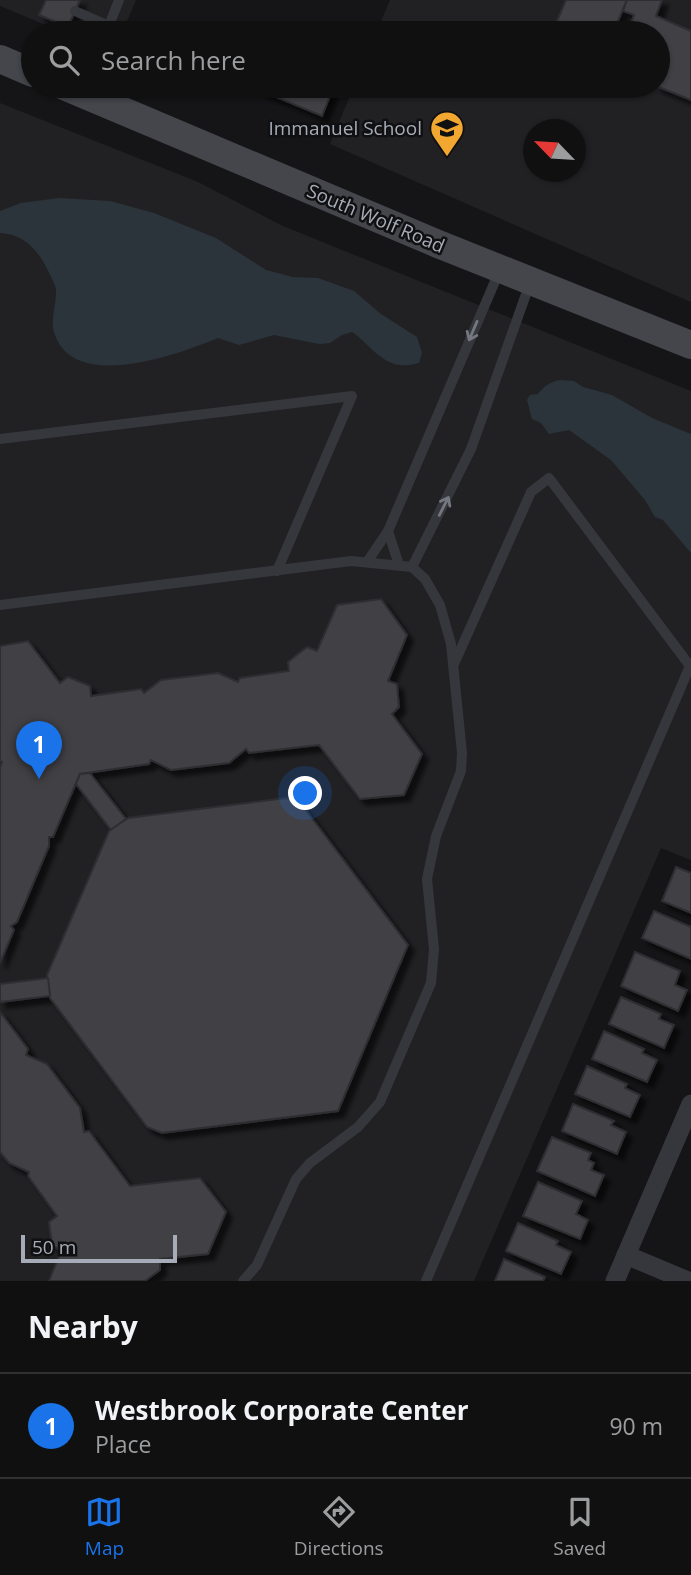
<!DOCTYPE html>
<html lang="en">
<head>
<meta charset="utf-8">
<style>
  :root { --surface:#101011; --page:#19191a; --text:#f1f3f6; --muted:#9c9d9f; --line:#303031; --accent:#1a73e8 }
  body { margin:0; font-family:"Open Sans",sans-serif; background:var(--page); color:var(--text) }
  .compass { position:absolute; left:523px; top:119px; width:63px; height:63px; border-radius:50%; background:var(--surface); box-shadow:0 2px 5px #0004; rotate:295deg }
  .scale { position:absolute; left:21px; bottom:18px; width:156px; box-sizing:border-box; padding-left:7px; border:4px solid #a6acb7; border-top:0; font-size:19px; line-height:24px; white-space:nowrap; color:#a6acb7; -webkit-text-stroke:5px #101012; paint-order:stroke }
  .you { position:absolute; left:306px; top:794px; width:24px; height:24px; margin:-18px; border:5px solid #fff; border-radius:50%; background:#1a73e8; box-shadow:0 0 0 10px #1a73e833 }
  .badge { display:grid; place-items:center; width:46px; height:46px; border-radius:50%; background:var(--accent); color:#fff; font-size:23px; font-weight:700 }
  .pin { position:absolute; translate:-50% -58px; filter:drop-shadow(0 2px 4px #0008) }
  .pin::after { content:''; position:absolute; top:37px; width:24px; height:21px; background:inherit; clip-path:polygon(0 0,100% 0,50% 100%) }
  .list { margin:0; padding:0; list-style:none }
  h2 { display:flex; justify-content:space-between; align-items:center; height:91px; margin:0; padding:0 28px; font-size:30px }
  h2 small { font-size:23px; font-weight:400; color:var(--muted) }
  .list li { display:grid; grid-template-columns:46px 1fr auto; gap:21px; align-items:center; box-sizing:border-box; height:105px; padding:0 28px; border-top:2px solid var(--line) }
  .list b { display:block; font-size:26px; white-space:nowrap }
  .list p { margin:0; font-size:23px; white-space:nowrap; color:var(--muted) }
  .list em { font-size:23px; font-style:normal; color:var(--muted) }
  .icon { flex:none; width:38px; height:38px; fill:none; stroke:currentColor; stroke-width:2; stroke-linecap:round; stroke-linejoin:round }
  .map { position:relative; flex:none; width:691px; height:1281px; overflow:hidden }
  .search { position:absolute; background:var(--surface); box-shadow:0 2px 5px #0004; left:21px; right:21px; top:21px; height:77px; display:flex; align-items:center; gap:18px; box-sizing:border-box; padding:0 24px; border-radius:38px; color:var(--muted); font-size:26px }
  .sheet { height:196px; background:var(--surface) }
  nav { display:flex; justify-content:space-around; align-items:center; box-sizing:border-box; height:98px; border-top:2px solid var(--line); background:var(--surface); font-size:19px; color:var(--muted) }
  nav a { display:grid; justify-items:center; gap:4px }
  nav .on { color:var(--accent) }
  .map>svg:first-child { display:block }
  .built { fill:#212124; fill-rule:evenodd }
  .water { fill:#2b343a }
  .building { fill:#3f4044; stroke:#2f2f33; stroke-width:2; filter:url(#shadow) }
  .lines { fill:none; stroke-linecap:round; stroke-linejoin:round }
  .service { stroke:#36373c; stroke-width:10 }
  .minor { stroke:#36373c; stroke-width:19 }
  .secondary { stroke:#44464c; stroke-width:28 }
  .oneway { stroke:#747780 }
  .labels { text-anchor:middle; stroke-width:5; stroke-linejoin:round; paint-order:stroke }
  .poi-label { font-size:19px; fill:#a6acb7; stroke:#101012; text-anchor:end }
  .street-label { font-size:19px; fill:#a6acb7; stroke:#101012 }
</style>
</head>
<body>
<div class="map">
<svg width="691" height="1281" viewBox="0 0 691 1281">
  <defs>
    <filter id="shadow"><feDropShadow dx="6" dy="6" stdDeviation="2" flood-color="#0009"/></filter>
  </defs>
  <rect width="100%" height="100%" fill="#151517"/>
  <g class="built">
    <polygon points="0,0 136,0 122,33 65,33 0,6"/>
    <path d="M 390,0 L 691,0 L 691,302 L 330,144 L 354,86 L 658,86 L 658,33 L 376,33 ZM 534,130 L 576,130 L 576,172 L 534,172 Z"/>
    <polygon points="0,103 198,182 283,226 691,391 691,860 661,848 474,1281 0,1281"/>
  </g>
  <g class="water">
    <path d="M 59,198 L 110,201 L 154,213 L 216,238 L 266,270 L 293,277 L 318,278 L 354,291 L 381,314 L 417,337 L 422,353 L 419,363 C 385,373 375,348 352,332 L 342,335 L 330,343 L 319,344 L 274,335 L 239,345 L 218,338 C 179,354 72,394 54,332 C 50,318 57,303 56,289 C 55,285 52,279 50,275 C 40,252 25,234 0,233 L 0,211 L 21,203 Z"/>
    <path d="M 560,380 L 574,381 L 583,387 L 612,395 L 652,418 L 691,434 L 691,553 L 663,520 L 655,517 L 645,500 L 611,460 L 569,430 L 549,434 L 541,423 L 532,419 L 527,400 L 530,395 L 538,394 C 544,386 550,382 560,380 Z"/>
  </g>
  <g class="building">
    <polygon points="46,0 80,0 68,27 39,15"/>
    <polygon points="566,0 627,0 613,33 552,33"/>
    <polygon points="627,0 662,0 656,16 691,31 691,100 656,86 658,33 627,33 634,15 623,11"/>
    <polygon points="261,86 334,86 322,116 259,90"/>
    <polygon points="381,599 407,635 388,681 397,684 399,707 392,714 422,754 404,795 360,799 319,745 249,753 246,749 229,763 171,770 151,760 149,764 80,774 53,837 49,837 49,846 17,922 11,926 14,930 0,963 0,768 2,762 0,761 0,646 28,641 60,683 68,677 90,686 91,696 141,689 144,693 161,680 218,673 238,682 240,678 289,671 288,662 307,647 317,651 337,605"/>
    <polygon points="90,773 126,819 111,830 76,784 80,774"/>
    <polygon points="286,798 302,805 408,945 338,1111 162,1133 147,1127 50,998 47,975 109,831 128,818"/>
    <polygon points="676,867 691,873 691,913 662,901"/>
    <polygon points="654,911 691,927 691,959 642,938"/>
    <polygon points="635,952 680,971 675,985 687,990 678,1011 621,986"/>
    <polygon points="48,978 50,996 0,1002 0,984"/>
    <polygon points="621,997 661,1014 659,1019 674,1025 664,1048 609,1024"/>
    <polygon points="0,1012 28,1049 26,1055 47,1064 80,1108 84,1132 89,1131 130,1186 200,1178 226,1212 208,1254 160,1259 160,1270 145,1281 49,1281 61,1251 52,1245 49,1222 57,1216 28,1176 29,1172 9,1163 0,1152"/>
    <polygon points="604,1031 644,1049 642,1053 657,1060 647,1082 592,1059"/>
    <polygon points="587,1066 627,1084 625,1088 640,1095 630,1117 575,1094"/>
    <polygon points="573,1104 614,1121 611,1125 626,1132 617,1154 562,1131"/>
    <polygon points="552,1137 591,1153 588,1160 594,1163 591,1170 604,1175 595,1196 537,1171"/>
    <polygon points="538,1182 582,1201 576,1214 588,1220 580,1239 523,1216"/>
    <polygon points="518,1223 558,1241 556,1245 571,1252 561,1274 506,1251"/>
    <polygon points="504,1259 545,1277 543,1281 495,1281"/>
  </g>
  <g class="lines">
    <g class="service">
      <polyline points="75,11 109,26"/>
      <polyline points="106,33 119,0"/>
      <polyline points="0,439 352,396 277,571"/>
      <polyline points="388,531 399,565"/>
      <polyline points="367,562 388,531 499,272"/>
      <polyline points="412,567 471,449 530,283"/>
      <polyline points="0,605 351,561 412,567 425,579 440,605 451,644 462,753 461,771 436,836 427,879 434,949 431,983 380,1102 358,1127 310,1163 296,1179 257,1265 243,1281"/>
      <polyline points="426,1281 690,666 549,478 531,492 454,664"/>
    </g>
    <g class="minor">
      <polyline points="626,1255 688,1281"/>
      <polyline points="615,1281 691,1104"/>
    </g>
    <g class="secondary">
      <polyline points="0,59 33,73"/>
      <polyline points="64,86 438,244 691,345"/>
    </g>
  </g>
  <defs><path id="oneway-shaft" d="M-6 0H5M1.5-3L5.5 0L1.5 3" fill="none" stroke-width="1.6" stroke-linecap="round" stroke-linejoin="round" transform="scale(1.75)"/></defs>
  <g class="oneway">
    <use href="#oneway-shaft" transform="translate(473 331) rotate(113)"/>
    <use href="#oneway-shaft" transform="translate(444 506) rotate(-63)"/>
  </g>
  <defs>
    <g id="school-pin" transform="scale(1.75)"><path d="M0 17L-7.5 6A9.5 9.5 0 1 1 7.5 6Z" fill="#f2a731" stroke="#101012"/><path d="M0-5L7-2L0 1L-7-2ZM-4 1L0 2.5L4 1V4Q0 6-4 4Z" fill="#111"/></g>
  </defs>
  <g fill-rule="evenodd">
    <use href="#school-pin" x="447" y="128"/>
  </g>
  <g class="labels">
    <g class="poi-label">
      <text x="422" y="135">Immanuel School</text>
    </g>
    <g class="street-label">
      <text transform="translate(376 218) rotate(23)" y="7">South Wolf Road</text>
    </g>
  </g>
</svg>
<svg class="compass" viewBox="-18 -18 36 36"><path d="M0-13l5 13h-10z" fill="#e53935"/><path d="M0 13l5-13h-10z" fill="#9c9d9f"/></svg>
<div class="scale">50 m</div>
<div class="you"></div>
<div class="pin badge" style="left:39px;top:779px">1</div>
<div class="search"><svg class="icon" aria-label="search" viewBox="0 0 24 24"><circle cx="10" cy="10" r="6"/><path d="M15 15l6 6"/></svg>Search here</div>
</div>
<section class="sheet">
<h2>Nearby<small></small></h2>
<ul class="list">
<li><span class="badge">1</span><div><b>Westbrook Corporate Center</b><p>Place</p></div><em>90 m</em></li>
</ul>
</section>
<nav>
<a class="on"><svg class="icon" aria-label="map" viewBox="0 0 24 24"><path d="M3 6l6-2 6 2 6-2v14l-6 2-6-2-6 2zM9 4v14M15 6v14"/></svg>Map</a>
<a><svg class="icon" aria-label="directions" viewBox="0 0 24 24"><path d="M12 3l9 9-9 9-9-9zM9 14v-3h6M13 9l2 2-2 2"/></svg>Directions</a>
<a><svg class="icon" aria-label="saved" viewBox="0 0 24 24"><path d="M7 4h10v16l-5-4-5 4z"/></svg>Saved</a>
</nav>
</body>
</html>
